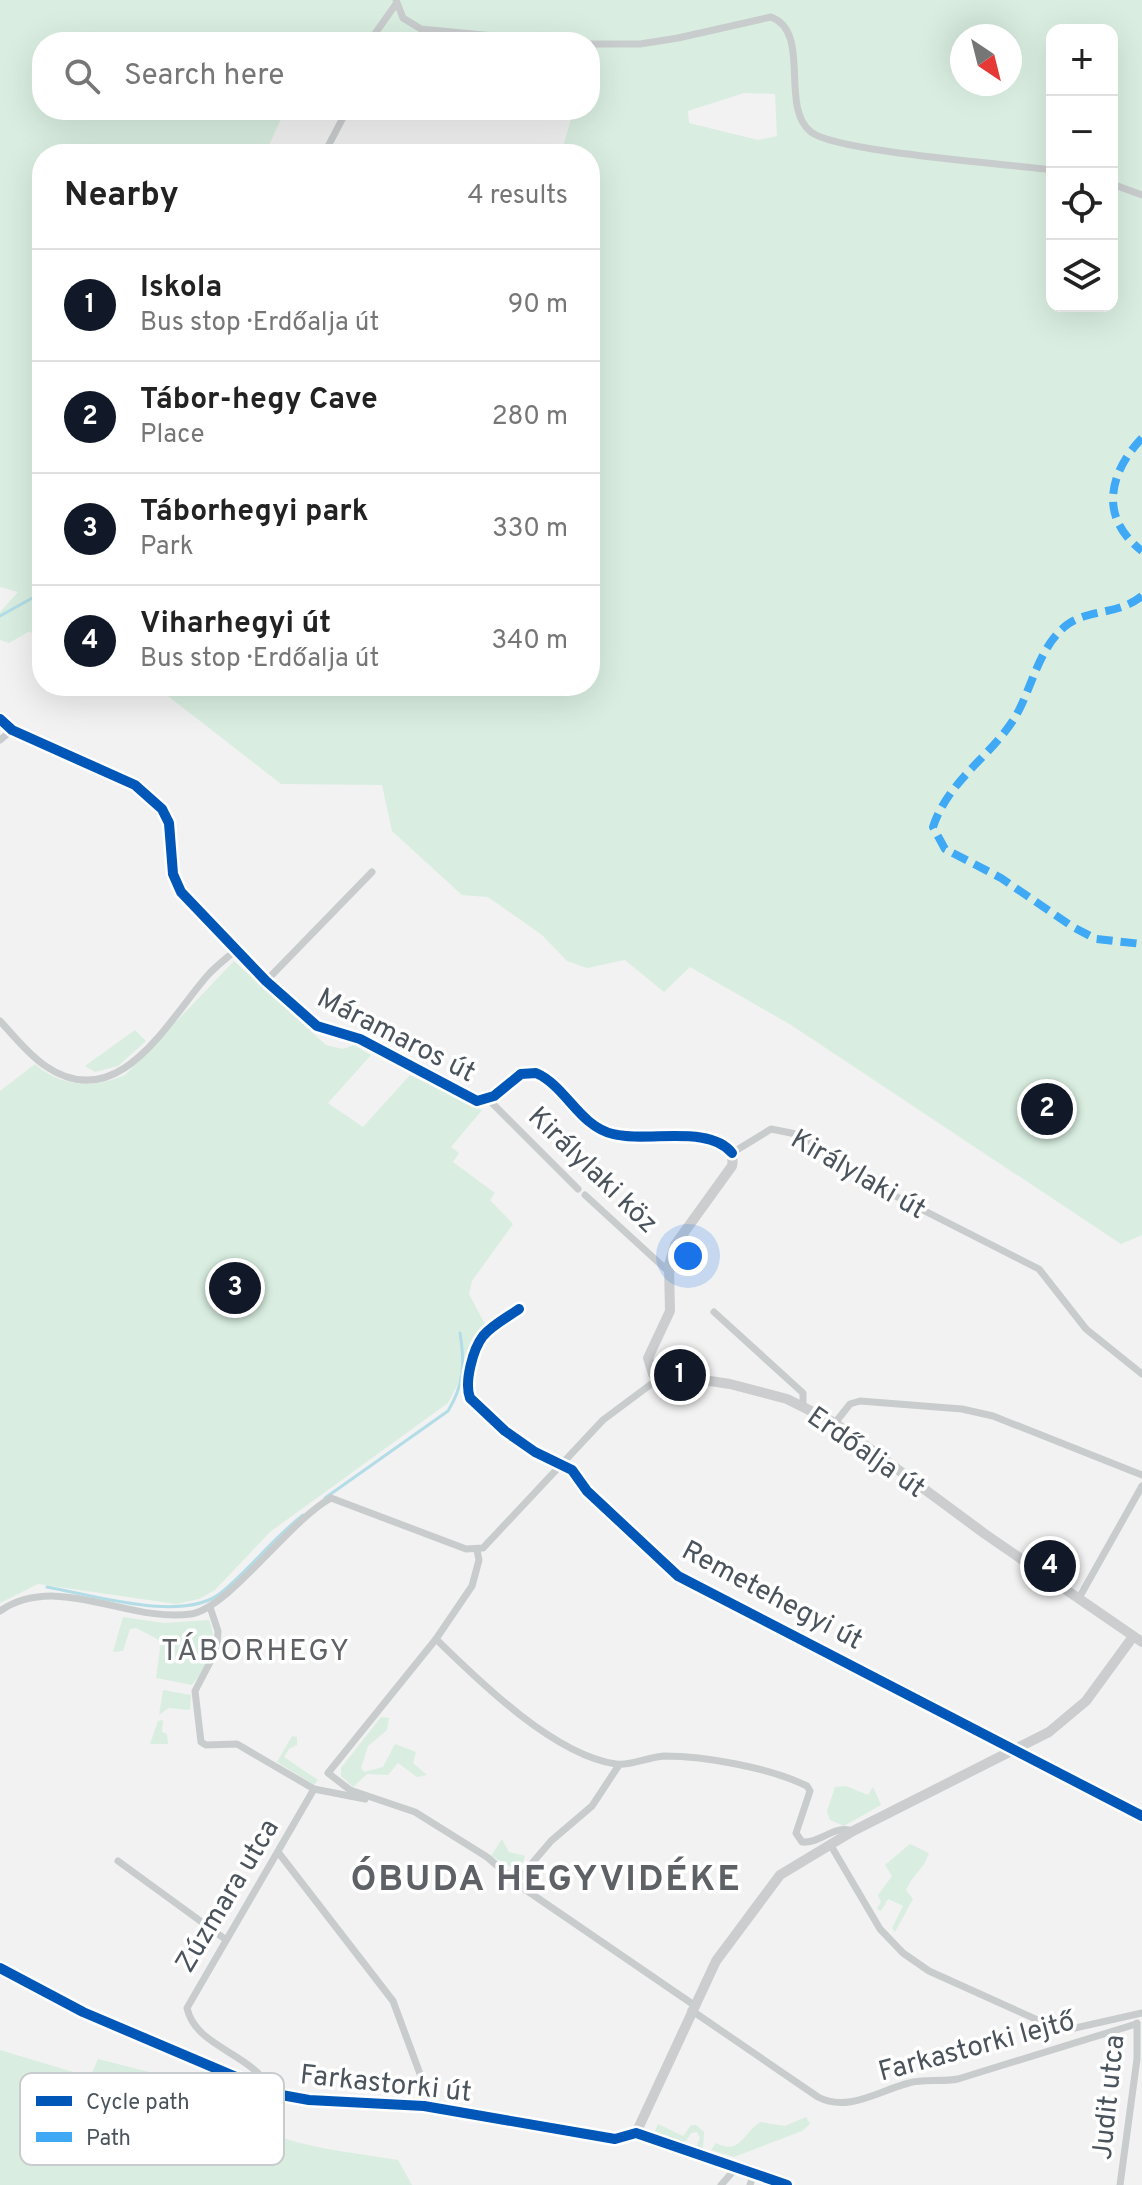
<!DOCTYPE html>
<html lang="en">
<head>
<meta charset="utf-8">
<style>
  :root { --surface:#fff; --page:#f6f6f6; --text:#222; --muted:#767676; --line:#e0e0e0; --accent:#111827 }
  body { margin:0; font-family:Overpass,sans-serif; background:var(--page); color:var(--text) }
  .controls { position:absolute; right:24px; top:24px; display:grid; overflow:hidden; border-radius:16px; box-shadow:0 8px 32px #0002 }
  .controls button { width:72px; height:72px; display:grid; place-items:center; padding:0; border:0; border-bottom:2px solid var(--line); background:var(--surface); color:var(--text); font:40px sans-serif }
  .compass { position:absolute; left:950px; top:24px; width:72px; height:72px; border-radius:50%; background:var(--surface); box-shadow:0 8px 32px #0002; rotate:145deg }
  .you { position:absolute; left:688px; top:1256px; width:28px; height:28px; margin:-20px; border:6px solid #fff; border-radius:50%; background:#1a73e8; box-shadow:0 0 0 12px #1a73e833 }
  .badge { display:grid; place-items:center; width:52px; height:52px; border-radius:50%; background:var(--accent); color:#fff; font-size:26px; font-weight:700 }
  .pin { position:absolute; translate:-50% -50%; border:4px solid #fff; box-shadow:0 2px 8px #0006 }
  .list { margin:0; padding:0; list-style:none }
  h2 { display:flex; justify-content:space-between; align-items:center; height:104px; margin:0; padding:0 32px; font-size:34px }
  h2 small { font-size:26px; font-weight:400; color:var(--muted) }
  .list li { display:grid; grid-template-columns:52px 1fr auto; gap:24px; align-items:center; box-sizing:border-box; height:112px; padding:0 32px; border-top:2px solid var(--line) }
  .list b { display:block; font-size:30px; white-space:nowrap }
  .list p { margin:0; font-size:26px; white-space:nowrap; color:var(--muted) }
  .list em { font-size:26px; font-style:normal; color:var(--muted) }
  .icon { flex:none; width:44px; height:44px; fill:none; stroke:currentColor; stroke-width:2; stroke-linecap:round; stroke-linejoin:round }
  .map { position:relative; flex:none; width:1142px; height:2185px; overflow:hidden }
  .search { position:absolute; background:var(--surface); box-shadow:0 8px 32px #0002; left:32px; top:32px; width:568px; height:88px; display:flex; align-items:center; gap:20px; box-sizing:border-box; padding:0 28px; border-radius:32px; color:var(--muted); font-size:30px }
  .panel { position:absolute; background:var(--surface); box-shadow:0 8px 32px #0002; left:32px; top:144px; width:568px; height:552px; border-radius:32px }
  .map>svg:first-child { display:block }
  .green { fill:#d9eee1; fill-rule:evenodd }
  .lines { fill:none; stroke-linecap:round; stroke-linejoin:round }
  .stream { stroke:#b2dde7; stroke-width:3 }
  .street { stroke:#c9cccd; stroke-width:7 }
  .secondary { stroke:#cbcdcf; stroke-width:10 }
  .quiet { stroke:#3fa9f5; stroke-width:8; stroke-dasharray:16 8; stroke-linecap:butt }
  .cycleway-casing { stroke:#fff; stroke-width:15 }
  .cycleway { stroke:#0057b8; stroke-width:10 }
  .labels { text-anchor:middle; stroke-width:7; stroke-linejoin:round; paint-order:stroke }
  .street-label { font-size:28px; fill:#4b545c; stroke:#fff }
  .neighbourhood-label { font-size:30px; letter-spacing:2px; fill:#5e6165; stroke:#fff }
  .district-label { font-size:36px; font-weight:bold; letter-spacing:2px; fill:#5e6165; stroke:#fff }
  .key { fill:#fff; stroke:#c9ccce; stroke-width:2 }
  .key-label { font-size:22px; fill:#4b545c }
</style>
</head>
<body>
<div class="map">
<svg width="1142" height="2185" viewBox="0 0 1142 2185">
  <rect width="100%" height="100%" fill="#f2f2f2"/>
  <g class="green">
    <path d="M 0,0 L 1142,0 L 1142,1235 L 1121,1244 L 791,1025 L 690,967 L 664,992 L 625,960 L 587,968 L 567,961 L 542,935 L 488,897 L 462,895 L 392,831 L 382,785 L 281,784 L 155,686 L 590,686 L 590,154 L 561,154 L 571,119 L 544,110 L 590,110 L 590,42 L 42,42 L 42,110 L 285,110 L 265,154 L 42,154 L 42,646 L 30,631 L 9,643 L 0,640 L 0,612 L 18,592 L 0,587 ZM 1052,30 L 1112,30 L 1112,306 L 1052,306 ZM 962,36 L 1010,36 L 1010,84 L 962,84 ZM 744,93 L 775,94 L 777,136 L 758,140 L 689,123 L 688,111 Z"/>
    <path d="M 234,961 L 326,1045 L 343,1049 L 354,1045 L 371,1055 L 328,1103 L 363,1127 L 410,1075 L 482,1110 L 451,1147 L 459,1153 L 453,1162 L 495,1193 L 490,1200 L 513,1224 L 472,1281 L 469,1294 L 487,1328 L 448,1403 L 270,1532 L 215,1590 L 199,1599 L 176,1604 L 38,1584 L 0,1603 L 0,1091 L 35,1064 C 61,1087 93,1089 125,1075 Z"/>
    <polygon points="135,1030 146,1041 118,1066 95,1072 85,1066"/>
    <path d="M 123,1617 L 164,1623 L 209,1620 C 219,1645 209,1665 192,1685 L 156,1678 L 161,1641 L 136,1628 L 130,1629 L 123,1651 L 113,1652 Z"/>
    <polygon points="163,1690 191,1695 190,1710 169,1708 159,1715"/>
    <polygon points="381,1717 389,1718 387,1730 368,1746 361,1768 364,1772 383,1767 395,1744 416,1752 413,1763 427,1775 417,1777 398,1763 388,1775 367,1774 353,1787 341,1776 341,1768"/>
    <polygon points="163,1720 162,1732 167,1734 168,1744 150,1744 158,1721"/>
    <polygon points="292,1736 297,1737 297,1745 289,1749 284,1757 318,1780 314,1785 277,1762"/>
    <polygon points="846,1786 868,1795 873,1787 881,1805 844,1826 830,1820 827,1811 835,1787"/>
    <polygon points="502,1839 509,1852 525,1856 520,1872 491,1856"/>
    <path d="M 910,1844 L 929,1853 C 925,1868 912,1875 906,1890 L 913,1899 L 895,1932 L 892,1928 L 903,1906 L 888,1899 L 881,1911 L 877,1909 L 881,1902 L 878,1895 L 892,1876 L 885,1865 Z"/>
    <path d="M 0,2050 L 90,2077 L 98,2059 L 224,2091 L 228,2115 L 237,2127 L 251,2121 C 280,2147 359,2153 398,2160 L 412,2185 L 0,2185 Z"/>
    <path d="M 806,2117 L 810,2124 L 802,2131 L 734,2157 L 711,2150 L 716,2143 C 742,2156 743,2131 761,2122 L 785,2126 Z"/>
    <polygon points="658,2124 683,2136 691,2125 696,2125 704,2132 703,2148 696,2147 700,2138 697,2132 691,2133 684,2144 655,2131"/>
  </g>
  <g class="lines">
    <g class="stream">
      <polyline points="0,616 36,596"/>
      <path d="M 325,1498 L 448,1411 C 464,1385 465,1363 460,1333"/>
      <path d="M 47,1587 C 93,1595 185,1624 222,1592 C 251,1568 273,1538 303,1515"/>
    </g>
    <g class="street">
      <polyline points="396,0 403,18 421,29 557,42"/>
      <polyline points="369,42 396,4"/>
      <path d="M 590,44 L 640,44 L 678,38 L 771,17 C 812,32 779,107 811,132 C 836,152 1009,164 1052,170"/>
      <polyline points="324,154 347,110"/>
      <polyline points="1112,184 1142,195"/>
      <path d="M 0,719 L 12,730 C 54,749 147,777 167,820 C 177,841 170,868 181,892 L 281,995"/>
      <polyline points="0,740 12,730"/>
      <polyline points="266,981 372,872"/>
      <path d="M 0,1021 C 14,1036 27,1053 44,1065 C 119,1118 168,1020 208,975 C 216,966 227,958 236,950"/>
      <polyline points="488,1099 578,1189"/>
      <polyline points="732,1153 771,1129 801,1135 856,1176 1039,1269 1086,1329 1142,1374"/>
      <polyline points="585,1195 669,1272"/>
      <path d="M 519,1309 C 508,1317 492,1325 483,1336 C 473,1349 464,1382 470,1398 L 505,1431 L 535,1452 L 572,1470 L 587,1491 L 678,1576 L 1142,1816"/>
      <polyline points="714,1312 803,1393 803,1406"/>
      <polyline points="835,1423 850,1404 860,1401 962,1409 993,1416 1142,1475"/>
      <polyline points="477,1550 479,1560 472,1586 436,1639 328,1773 350,1790 415,1812 487,1857 523,1888 694,2005"/>
      <polyline points="1079,1598 1142,1486"/>
      <polyline points="210,1607 218,1631 217,1649 195,1691 201,1742 206,1745 237,1744 314,1789 365,1799"/>
      <path d="M 0,1611 C 57,1572 128,1623 191,1614 C 229,1608 289,1521 331,1498 L 466,1549 L 483,1548 L 603,1420 L 658,1379"/>
      <path d="M 436,1639 C 480,1682 554,1755 616,1764 C 631,1766 648,1757 664,1756 C 706,1756 770,1768 807,1786 L 810,1791 L 796,1833 L 802,1842 C 820,1844 834,1824 853,1831"/>
      <polyline points="830,1844 880,1929 903,1953 929,1971 1062,2031 1142,2013"/>
      <polyline points="278,1852 393,2001 426,2090 424,2106"/>
      <polyline points="118,1861 225,1939"/>
      <polyline points="517,1881 551,1841 592,1806 619,1765"/>
      <path d="M 691,2010 L 818,2097 C 848,2113 880,2090 909,2083 C 922,2079 942,2082 958,2079 L 1136,2024"/>
      <path d="M 260,2088 L 258,2073 C 236,2051 194,2041 187,2008 L 314,1789"/>
      <polyline points="721,2185 737,2167"/>
      <polyline points="750,2185 754,2173"/>
      <polyline points="1120,2185 1137,2059 1137,2023"/>
    </g>
    <g class="secondary">
      <path d="M 281,995 L 317,1026 L 360,1039 L 467,1098 L 488,1099 L 521,1074 L 536,1073 C 566,1086 580,1126 613,1134 C 638,1140 741,1123 732,1166 L 675,1245 L 669,1265 L 670,1311 L 648,1358 L 653,1374 L 665,1382 L 710,1381 L 730,1384 L 787,1399 L 835,1423 L 985,1534 L 1142,1642"/>
      <polyline points="0,1968 83,2012 276,2094 309,2100 424,2106 615,2139 636,2133 787,2185"/>
      <polyline points="636,2133 716,1961 780,1875 853,1831 1049,1732 1086,1701 1132,1638"/>
    </g>
    <g class="quiet">
      <path d="M 1142,438 C 1108,474 1099,518 1142,551"/>
      <path d="M 1142,596 C 1118,615 1090,609 1068,624 C 1038,646 1032,690 1014,719 C 989,758 948,781 933,827 L 945,849 L 1001,878 L 1073,927 L 1096,939 L 1142,944"/>
    </g>
    <g class="cycleway-casing">
      <g id="cycleway">
        <path d="M 0,719 L 12,730 L 135,785 L 162,809 L 169,823 L 173,874 L 181,892 L 266,981 L 317,1026 L 360,1039 L 477,1101 L 494,1096 L 521,1074 L 536,1073 C 566,1086 579,1126 613,1134 C 647,1143 709,1124 732,1153"/>
        <path d="M 519,1309 C 508,1317 492,1325 483,1336 C 473,1349 464,1382 470,1398 L 505,1431 L 535,1452 L 572,1470 L 587,1491 L 678,1576 L 1142,1816"/>
        <polyline points="0,1968 83,2012 276,2094 309,2100 424,2106 615,2139 636,2133 787,2185"/>
      </g>
    </g>
    <use href="#cycleway" class="cycleway"/>
  </g>
  <g class="labels">
    <g class="street-label">
      <text transform="translate(397 1034) rotate(27)" y="10">Máramaros út</text>
      <text transform="translate(594 1169) rotate(44)" y="10">Királylaki köz</text>
      <text transform="translate(859 1173) rotate(30)" y="10">Királylaki út</text>
      <text transform="translate(867 1451) rotate(35)" y="10">Erdőalja út</text>
      <text transform="translate(773 1594) rotate(28)" y="10">Remetehegyi út</text>
      <text transform="translate(226 1895) rotate(-59)" y="10">Zúzmara utca</text>
      <text transform="translate(976 2045) rotate(-15)" y="10">Farkastorki lejtő</text>
      <text transform="translate(386 2082) rotate(6)" y="10">Farkastorki út</text>
      <text transform="translate(1107 2097) rotate(-84)" y="10">Judit utca</text>
    </g>
    <g class="neighbourhood-label">
      <text x="256" y="1660">TÁBORHEGY</text>
    </g>
    <g class="district-label">
      <text x="546" y="1890">ÓBUDA HEGYVIDÉKE</text>
    </g>
  </g>
  <rect x="20" y="2073" width="264" height="92" rx="12" class="key"/>
  <rect x="36" y="2096" width="36" height="10" fill="#0057b8"/>
  <rect x="36" y="2132" width="36" height="10" fill="#3fa9f5"/>
  <g class="key-label">
    <text x="86" y="2109">Cycle path</text>
    <text x="86" y="2145">Path</text>
  </g>
</svg>
<div class="controls">
<button>+</button>
<button>−</button>
<button><svg class="icon" aria-label="locate" viewBox="0 0 24 24"><circle cx="12" cy="12" r="6"/><path d="M12 2v4M12 18v4M2 12h4M18 12h4"/></svg></button>
<button><svg class="icon" aria-label="layers" viewBox="0 0 24 24"><path d="M12 4l9 5-9 5-9-5zM3 14l9 5 9-5"/></svg></button>
</div>
<svg class="compass" viewBox="-18 -18 36 36"><path d="M0-13l5 13h-10z" fill="#e53935"/><path d="M0 13l5-13h-10z" fill="#767676"/></svg>
<div class="you"></div>
<div class="pin badge" style="left:680px;top:1375px">1</div>
<div class="pin badge" style="left:1047px;top:1109px">2</div>
<div class="pin badge" style="left:235px;top:1288px">3</div>
<div class="pin badge" style="left:1050px;top:1566px">4</div>
<div class="search"><svg class="icon" aria-label="search" viewBox="0 0 24 24"><circle cx="10" cy="10" r="6"/><path d="M15 15l6 6"/></svg>Search here</div>
<section class="panel">
<h2>Nearby<small>4 results</small></h2>
<ul class="list">
<li><span class="badge">1</span><div><b>Iskola</b><p>Bus stop · Erdőalja út</p></div><em>90 m</em></li>
<li><span class="badge">2</span><div><b>Tábor-hegy Cave</b><p>Place</p></div><em>280 m</em></li>
<li><span class="badge">3</span><div><b>Táborhegyi park</b><p>Park</p></div><em>330 m</em></li>
<li><span class="badge">4</span><div><b>Viharhegyi út</b><p>Bus stop · Erdőalja út</p></div><em>340 m</em></li>
</ul>
</section>
</div>
</body>
</html>
